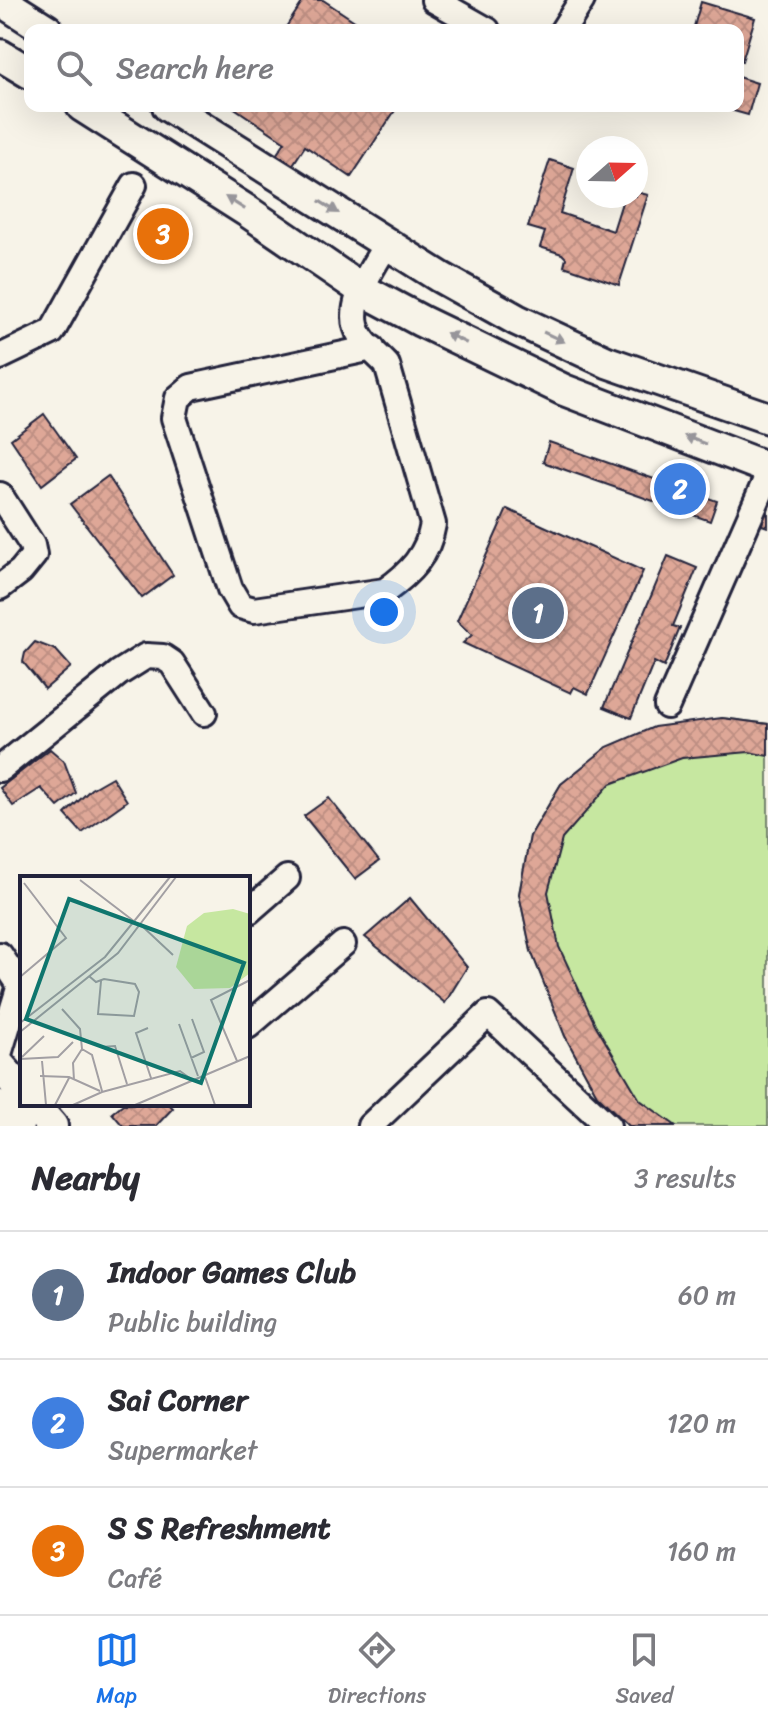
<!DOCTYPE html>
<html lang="en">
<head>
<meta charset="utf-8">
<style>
  :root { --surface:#fff; --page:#f7f7f7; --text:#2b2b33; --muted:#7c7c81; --line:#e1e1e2; --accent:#1a73e8 }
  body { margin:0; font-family:Sriracha,sans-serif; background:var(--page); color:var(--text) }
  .compass { position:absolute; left:576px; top:136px; width:72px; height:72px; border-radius:50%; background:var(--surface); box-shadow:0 8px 32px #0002; rotate:70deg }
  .you { position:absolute; left:384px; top:612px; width:28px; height:28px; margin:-20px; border:6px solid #fff; border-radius:50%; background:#1a73e8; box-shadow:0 0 0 12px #1a73e833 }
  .badge { display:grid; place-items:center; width:52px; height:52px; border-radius:50%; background:var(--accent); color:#fff; font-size:26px; font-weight:700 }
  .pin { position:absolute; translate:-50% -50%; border:4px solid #fff; box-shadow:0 2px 8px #0006 }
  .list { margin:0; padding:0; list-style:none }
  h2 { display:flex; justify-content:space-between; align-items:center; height:104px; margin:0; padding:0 32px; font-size:34px }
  h2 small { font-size:26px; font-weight:400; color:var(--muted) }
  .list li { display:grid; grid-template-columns:52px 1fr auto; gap:24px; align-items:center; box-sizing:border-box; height:128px; padding:0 32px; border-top:2px solid var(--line) }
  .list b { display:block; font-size:30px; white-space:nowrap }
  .list p { margin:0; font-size:26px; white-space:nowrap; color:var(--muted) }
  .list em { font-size:26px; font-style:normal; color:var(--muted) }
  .icon { flex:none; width:44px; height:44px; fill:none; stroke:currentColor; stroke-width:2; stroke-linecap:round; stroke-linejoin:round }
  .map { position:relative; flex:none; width:768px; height:1126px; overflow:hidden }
  .search { position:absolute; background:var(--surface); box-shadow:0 8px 32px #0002; left:24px; right:24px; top:24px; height:88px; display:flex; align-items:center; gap:20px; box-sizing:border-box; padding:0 28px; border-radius:16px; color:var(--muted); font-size:30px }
  .sheet { height:488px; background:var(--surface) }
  nav { display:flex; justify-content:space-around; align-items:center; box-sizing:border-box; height:112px; border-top:2px solid var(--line); background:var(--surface); font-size:22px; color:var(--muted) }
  nav a { display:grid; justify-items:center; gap:4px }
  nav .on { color:var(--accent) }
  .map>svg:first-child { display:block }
  .pitch { fill:#c6e7a0; stroke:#74846e; stroke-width:2 }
  .building { fill:url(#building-cross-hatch); stroke:#22223b; stroke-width:2 }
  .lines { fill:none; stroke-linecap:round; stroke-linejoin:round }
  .minor-casing { stroke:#22223b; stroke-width:30 }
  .major-casing { stroke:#22223b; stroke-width:36 }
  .minor { stroke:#f7f3e8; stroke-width:24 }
  .major { stroke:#f7f3e8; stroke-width:30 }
  .oneway { fill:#97959a }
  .inset-road { fill:none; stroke:#a29fa3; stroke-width:2 }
  .view { fill:#0f766e; fill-opacity:0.15; stroke:#0f766e; stroke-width:4 }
  .inset-edge { fill:none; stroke:#22223b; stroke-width:4 }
</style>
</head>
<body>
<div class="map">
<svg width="768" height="1126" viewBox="0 0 768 1126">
  <defs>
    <pattern id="building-cross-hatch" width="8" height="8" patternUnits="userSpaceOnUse" patternTransform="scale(2)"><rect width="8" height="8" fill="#dea797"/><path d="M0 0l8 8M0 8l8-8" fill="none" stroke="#be8f83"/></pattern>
  </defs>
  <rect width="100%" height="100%" fill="#f7f3e8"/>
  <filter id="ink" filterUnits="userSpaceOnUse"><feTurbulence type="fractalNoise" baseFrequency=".0125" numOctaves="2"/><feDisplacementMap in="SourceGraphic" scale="16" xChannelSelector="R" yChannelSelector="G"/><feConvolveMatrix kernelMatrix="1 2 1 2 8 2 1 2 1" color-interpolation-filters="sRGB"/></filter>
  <g filter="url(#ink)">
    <polygon class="pitch" points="722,718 768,724 768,1126 629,1126 597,1095 565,1036 531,951 519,894 530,836 561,784"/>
    <g class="building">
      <polygon points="304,0 323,0 368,30 284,30"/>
      <polygon points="701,2 755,18 742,61 738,60 738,30 693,30"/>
      <polygon points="738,77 757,83 748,115 716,106 738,106"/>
      <polygon points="398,106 351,177 305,146 290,169 274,158 285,142 233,107"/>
      <polygon points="550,160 574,168 560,213 613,231 624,196 636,196 636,192 648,195 619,285 564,266 566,258 562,254 540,247 545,232 528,227"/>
      <polygon points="44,414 76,459 42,485 11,439"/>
      <polygon points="549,442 717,501 710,521 543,462"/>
      <polygon points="108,476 173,575 142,598 70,504"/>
      <polygon points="764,506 768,507 768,527 759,524"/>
      <polygon points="507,509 643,571 588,694 574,687 571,693 463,643 472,635 457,621"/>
      <polygon points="668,556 697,568 673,626 680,628 664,667 654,662 631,718 604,707"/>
      <polygon points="35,642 56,650 71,667 45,689 23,662 25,653"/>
      <polygon points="722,718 768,724 768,756 749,752 682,758 610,784 562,839 548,892 559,947 595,1024 640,1100 676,1126 629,1126 597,1095 565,1036 531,951 519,894 530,836 561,784 607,747 654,727"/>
      <polygon points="50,749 64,761 76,793 58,807 41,788 13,806 0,788"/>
      <polygon points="112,777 127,801 82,833 65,814 91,789"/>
      <polygon points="329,798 379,861 355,879 304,816"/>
      <polygon points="410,898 467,967 445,1003 365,937"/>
      <polygon points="123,1104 169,1104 173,1108 156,1126 123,1126 112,1113"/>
    </g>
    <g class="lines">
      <g class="minor-casing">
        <g id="minor">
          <polyline points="434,0 487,30"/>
          <polyline points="563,30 582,0"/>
          <path d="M 372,348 L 191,387 L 178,398 L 174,418 L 230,589 L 240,606 L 254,610 L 385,591 C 410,573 428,555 433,524 L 387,365 C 379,356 367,347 361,337 C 342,308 373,268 387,243"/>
          <polyline points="0,357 52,332 134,185"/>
          <polyline points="0,495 32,545 34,555 21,571 0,587"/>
          <polyline points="667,706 768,475"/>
          <polyline points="0,769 119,673 146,656 163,657 172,663 204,713"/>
          <polyline points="248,912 287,878"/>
          <polyline points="0,955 20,985 0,1051"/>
          <polyline points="248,1026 343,944"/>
          <polyline points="370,1126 488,1014 608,1126"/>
        </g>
      </g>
      <g class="major-casing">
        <g id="major">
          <polyline points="0,0 47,30"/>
          <polyline points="0,55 30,73"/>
          <polyline points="82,106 247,211 361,289 421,321 564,390 768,468"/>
          <polyline points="168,106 440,277 517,320 607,362 768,418"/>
          <polyline points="0,1066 22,1091"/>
          <polyline points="33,1104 52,1126"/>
          <polyline points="0,1106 18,1126"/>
        </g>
      </g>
      <use href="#minor" class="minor"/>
      <use href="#major" class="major"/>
    </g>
    <defs><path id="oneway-solid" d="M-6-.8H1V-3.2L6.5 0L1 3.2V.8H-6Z" transform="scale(2)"/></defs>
    <g class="oneway">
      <use href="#oneway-solid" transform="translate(235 203) rotate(-148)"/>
      <use href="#oneway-solid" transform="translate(329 207) rotate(32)"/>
      <use href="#oneway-solid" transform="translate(554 337) rotate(25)"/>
      <use href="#oneway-solid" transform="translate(456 338) rotate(-154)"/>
      <use href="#oneway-solid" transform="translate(695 440) rotate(-159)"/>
    </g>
  </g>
  <g transform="translate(20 876)">
    <rect width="230" height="230" fill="#f7f3e8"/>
    <path d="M 213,33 L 230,38 L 230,97 L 210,112 L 174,113 L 156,91 L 167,50 L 184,37 Z" fill="#c6e7a0"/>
    <path class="inset-road" d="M 60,4 L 115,46M 122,50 L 153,79M 69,100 L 76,106 L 84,103 L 115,108 L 119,116 L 114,140 L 78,138 L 81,105M 0,101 L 46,62 L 4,7M 42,133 L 60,153 L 62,173 L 53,187 L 54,204M 0,147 L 85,81 L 150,1M 159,148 L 178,200M 128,152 L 116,157 L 131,202M 0,156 L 98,77 L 156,1M 81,171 L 95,170 L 107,208M 62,173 L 72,179 L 82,215M 2,181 L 24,160M 171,182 L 184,176 L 172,143M 0,183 L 38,181 L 53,166M 22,185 L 26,229M 217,185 L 191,124 L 230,104M 184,198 L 195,229M 20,200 L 49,201 L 80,215M 35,229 L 49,202M 53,229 L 82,216 L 160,195 L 171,203M 115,229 L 230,180"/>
    <path class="view" d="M 49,23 L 224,87 L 181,207 L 6,143 Z"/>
    <rect width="230" height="230" class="inset-edge"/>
  </g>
</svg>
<svg class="compass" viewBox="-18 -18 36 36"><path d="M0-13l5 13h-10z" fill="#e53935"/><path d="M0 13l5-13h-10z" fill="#7c7c81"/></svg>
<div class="you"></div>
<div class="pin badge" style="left:538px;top:613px;background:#5c6f8a">1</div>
<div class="pin badge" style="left:680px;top:489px;background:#3f7fe0">2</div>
<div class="pin badge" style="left:163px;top:234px;background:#e8710a">3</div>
<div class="search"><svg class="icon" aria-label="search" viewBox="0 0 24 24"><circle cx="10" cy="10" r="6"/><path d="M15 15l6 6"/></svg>Search here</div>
</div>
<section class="sheet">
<h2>Nearby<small>3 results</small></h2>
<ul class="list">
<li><span class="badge" style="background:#5c6f8a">1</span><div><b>Indoor Games Club</b><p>Public building</p></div><em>60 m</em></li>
<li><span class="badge" style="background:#3f7fe0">2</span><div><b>Sai Corner</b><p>Supermarket</p></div><em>120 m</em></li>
<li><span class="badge" style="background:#e8710a">3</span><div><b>S S Refreshment</b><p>Café</p></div><em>160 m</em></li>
</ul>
</section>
<nav>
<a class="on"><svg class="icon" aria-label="map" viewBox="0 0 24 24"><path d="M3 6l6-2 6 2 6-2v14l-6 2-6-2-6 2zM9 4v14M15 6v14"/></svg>Map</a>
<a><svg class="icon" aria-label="directions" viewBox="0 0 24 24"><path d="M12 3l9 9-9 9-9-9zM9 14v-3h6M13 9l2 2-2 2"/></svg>Directions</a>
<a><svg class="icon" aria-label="saved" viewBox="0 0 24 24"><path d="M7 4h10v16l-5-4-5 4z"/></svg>Saved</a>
</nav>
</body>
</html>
